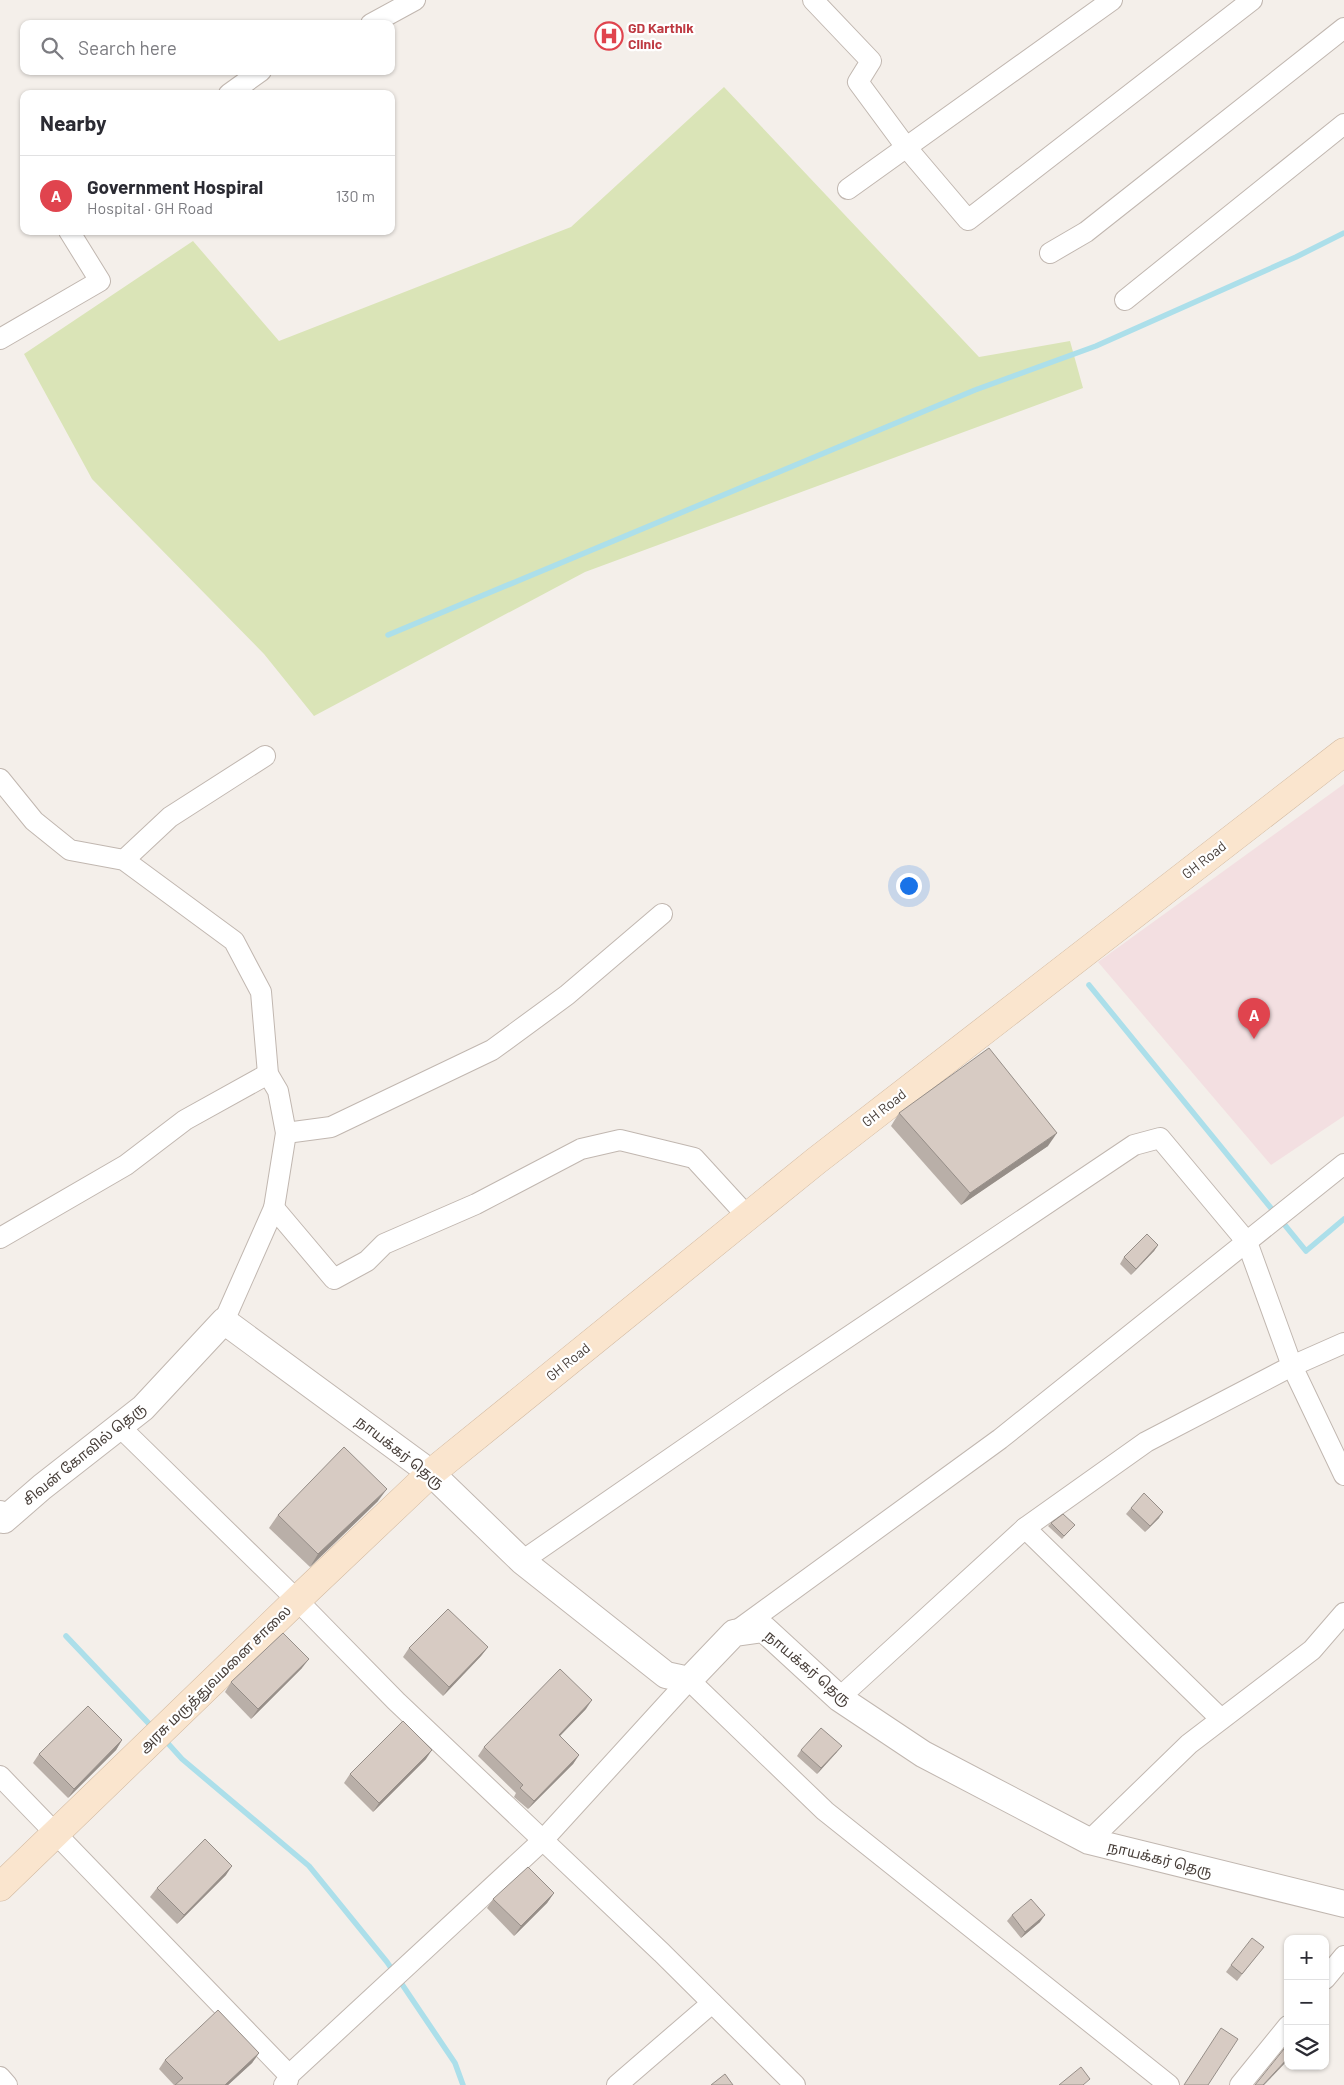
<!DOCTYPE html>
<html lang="en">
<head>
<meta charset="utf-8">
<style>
  :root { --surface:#fff; --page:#f7f7f7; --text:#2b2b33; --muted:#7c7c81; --line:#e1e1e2; --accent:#111827 }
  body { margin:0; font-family:Barlow,"Noto Sans Tamil",sans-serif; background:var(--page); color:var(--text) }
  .controls { position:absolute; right:15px; bottom:15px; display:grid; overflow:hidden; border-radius:10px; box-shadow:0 1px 4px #0004 }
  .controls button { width:45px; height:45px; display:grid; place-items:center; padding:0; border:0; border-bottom:1px solid var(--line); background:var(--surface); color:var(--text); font:25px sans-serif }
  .you { position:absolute; left:908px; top:885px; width:18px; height:18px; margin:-12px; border:4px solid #fff; border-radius:50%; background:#1a73e8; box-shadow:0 0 0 8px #1a73e833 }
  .badge { display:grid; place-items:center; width:32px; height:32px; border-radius:50%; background:var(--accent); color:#fff; font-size:16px; font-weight:700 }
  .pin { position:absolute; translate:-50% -41px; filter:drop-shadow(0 1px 2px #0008) }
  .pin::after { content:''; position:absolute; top:26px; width:18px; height:15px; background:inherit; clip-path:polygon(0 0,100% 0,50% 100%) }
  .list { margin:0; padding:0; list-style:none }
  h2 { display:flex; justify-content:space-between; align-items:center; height:65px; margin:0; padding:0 20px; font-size:21px }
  h2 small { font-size:16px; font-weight:400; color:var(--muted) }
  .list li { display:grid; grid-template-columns:32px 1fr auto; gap:15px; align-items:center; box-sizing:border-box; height:80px; padding:0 20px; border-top:1px solid var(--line) }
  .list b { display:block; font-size:19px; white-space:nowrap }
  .list p { margin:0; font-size:16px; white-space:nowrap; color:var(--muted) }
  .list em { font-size:16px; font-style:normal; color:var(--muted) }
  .icon { flex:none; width:28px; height:28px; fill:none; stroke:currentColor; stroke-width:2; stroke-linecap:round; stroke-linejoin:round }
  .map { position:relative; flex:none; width:1344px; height:2085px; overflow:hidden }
  .search { position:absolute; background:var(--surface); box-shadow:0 1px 4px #0004; left:20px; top:20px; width:375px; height:55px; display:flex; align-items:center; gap:12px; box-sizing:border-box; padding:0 18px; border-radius:10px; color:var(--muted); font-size:19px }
  .panel { position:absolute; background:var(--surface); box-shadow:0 1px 4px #0004; left:20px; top:90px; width:375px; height:145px; border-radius:10px }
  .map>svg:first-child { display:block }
  .medical { fill:#f3dfe1 }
  .green { fill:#dae4b7 }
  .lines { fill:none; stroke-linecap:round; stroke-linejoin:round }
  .stream { stroke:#acdfea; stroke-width:5.5 }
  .minor-casing { stroke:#c1b7b0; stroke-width:22 }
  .tertiary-casing { stroke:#c1b7b0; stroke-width:28 }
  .secondary-casing { stroke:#d2b9a0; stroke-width:29 }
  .minor { stroke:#fff; stroke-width:20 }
  .tertiary { stroke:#fff; stroke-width:26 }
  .secondary { stroke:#fae5ce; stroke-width:28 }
  .wall { fill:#b9afa8 }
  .shaded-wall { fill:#968e88 }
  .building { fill:#d7cbc3; stroke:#968e88 }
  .labels { text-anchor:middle; stroke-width:4.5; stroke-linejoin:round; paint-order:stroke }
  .health-label { font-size:14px; font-weight:bold; fill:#be3a42; stroke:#fff; text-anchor:start }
  .street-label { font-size:14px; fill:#473e39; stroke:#fff }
</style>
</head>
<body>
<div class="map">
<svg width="1344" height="2085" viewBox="0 0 1344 2085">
  <rect width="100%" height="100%" fill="#f4efea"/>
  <polygon class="medical" points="1344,784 1344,1116 1271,1165 1098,962"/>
  <polygon class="green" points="724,87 979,357 1070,341 1083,388 585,572 314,716 264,654 92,479 24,354 193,241 279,341 571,227"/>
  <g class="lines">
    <g class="stream">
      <polyline points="388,635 975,390 1096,346 1296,257 1344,233"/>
      <polyline points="1089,985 1306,1251 1344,1219"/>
      <polyline points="66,1636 154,1729"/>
      <polyline points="164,1739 182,1759 309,1866 387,1962 455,2063 463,2085"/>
    </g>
    <g class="minor-casing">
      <g id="minor">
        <polyline points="813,0 871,61 858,82 906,147 968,220 1252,0"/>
        <polyline points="371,24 415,0"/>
        <polyline points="229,94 261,71"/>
        <polyline points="848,189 1112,0"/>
        <polyline points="1050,253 1086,232 1344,28"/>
        <polyline points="1125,300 1344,124"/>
        <polyline points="0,339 100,281 69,231"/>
        <polyline points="0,779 34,821 70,850 124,860 234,941 261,992 268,1074 278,1091 286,1133 274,1208"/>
        <polyline points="124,860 170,817 265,756"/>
        <polyline points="286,1133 331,1127 492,1050 567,995 662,914"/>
        <polyline points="0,1238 126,1165 185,1120 268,1074"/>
        <polyline points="224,1321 274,1208 334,1279 367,1261 384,1244 476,1204 581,1149 620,1140 694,1158 748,1217"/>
        <polyline points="120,1427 297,1600 396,1701 662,1953 795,2085"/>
        <polyline points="1025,1528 1221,1719"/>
        <polyline points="522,1561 781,1382 1134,1145 1160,1138 1247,1242 1292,1366 1344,1475"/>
        <polyline points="735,1632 1000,1439 1344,1164"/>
        <polyline points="839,1698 1025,1528 1146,1442 1292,1366 1344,1343"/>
        <polyline points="0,1776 289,2075 288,2080 284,2085"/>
        <polyline points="1089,1841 1189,1744 1312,1650 1344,1613"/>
        <polyline points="1325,1979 1344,1956"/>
        <polyline points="289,2075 543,1840 689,1680 825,1811 1169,2085"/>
        <polyline points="0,2077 7,2085"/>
        <polyline points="617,2085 712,2003"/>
        <polyline points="1240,2085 1288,2026"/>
      </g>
    </g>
    <g class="tertiary-casing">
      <polyline id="tertiary" points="0,1514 4,1520 42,1487 143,1408 224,1321 431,1473 522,1561 666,1675 689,1680 734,1633 764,1629 839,1698 923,1754 1089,1841 1344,1904"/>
    </g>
    <g class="secondary-casing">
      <polyline id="secondary" points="0,1887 297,1600 431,1473 816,1161 1344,752"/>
    </g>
    <use href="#minor" class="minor"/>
    <use href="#tertiary" class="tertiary"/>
    <use href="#secondary" class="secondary"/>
  </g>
  <g class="wall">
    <polygon points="899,1113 1048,1146 961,1205 891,1126"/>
    <polygon points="1158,1245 1154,1251 1131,1275 1120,1264 1124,1257"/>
    <polygon points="378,1501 310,1567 269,1528 278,1515"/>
    <polygon points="1131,1508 1159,1518 1145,1532 1126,1514"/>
    <polygon points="1051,1523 1072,1528 1062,1539 1048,1526"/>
    <polygon points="488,1647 481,1656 443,1696 403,1657 409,1648"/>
    <polygon points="302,1668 251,1719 225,1692 231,1682"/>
    <polygon points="586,1709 560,1736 579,1755 573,1764 528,1809 514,1797 516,1793 478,1756 484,1747"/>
    <polygon points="122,1740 116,1750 68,1798 33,1763 39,1754"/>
    <polygon points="801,1750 837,1752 817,1774 797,1756"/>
    <polygon points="426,1759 373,1812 344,1783 350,1774"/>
    <polygon points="226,1875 177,1924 150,1897 157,1888"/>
    <polygon points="554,1893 547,1903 514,1936 487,1908 493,1899"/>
    <polygon points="1012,1915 1040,1922 1021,1938 1007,1921"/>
    <polygon points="1259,1953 1237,1981 1226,1972 1231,1965"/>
    <polygon points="259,2053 252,2063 228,2085 174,2085 159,2069 165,2060"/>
  </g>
  <g class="shaded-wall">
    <polygon points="1057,1133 1048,1146 961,1205 970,1193"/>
    <polygon points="1158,1245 1154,1251 1131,1275 1136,1269"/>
    <polygon points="387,1489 378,1501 310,1567 318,1554"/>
    <polygon points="1163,1512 1159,1518 1145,1532 1150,1526"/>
    <polygon points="488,1647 481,1656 443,1696 449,1687"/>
    <polygon points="309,1659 302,1668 251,1719 258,1709"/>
    <polygon points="592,1700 586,1709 553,1743 559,1735"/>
    <polygon points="122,1740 116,1750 68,1798 74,1789"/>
    <polygon points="842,1746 837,1752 817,1774 821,1768"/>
    <polygon points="432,1750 426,1759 373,1812 379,1803"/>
    <polygon points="579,1755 573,1764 528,1809 534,1801"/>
    <polygon points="232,1866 226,1875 177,1924 184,1915"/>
    <polygon points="554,1893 547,1903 514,1936 521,1926"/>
    <polygon points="1045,1915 1040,1922 1021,1938 1025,1932"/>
    <polygon points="259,2053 252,2063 228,2085 225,2085"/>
    <polygon points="1288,2058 1288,2060 1264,2085 1263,2085"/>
  </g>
  <g class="building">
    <polygon points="989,1048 1057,1133 970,1193 899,1113"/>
    <polygon points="1147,1234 1158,1245 1136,1269 1124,1257"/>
    <polygon points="344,1447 387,1489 318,1554 278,1515"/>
    <polygon points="1144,1493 1163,1512 1150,1526 1131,1508"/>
    <polygon points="1063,1514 1075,1525 1064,1536 1051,1523"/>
    <polygon points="448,1609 488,1647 449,1687 409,1648"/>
    <polygon points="283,1633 309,1659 258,1709 231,1682"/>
    <polygon points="560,1669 592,1700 559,1735 579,1755 534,1801 520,1788 523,1785 484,1747"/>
    <polygon points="88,1706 122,1740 74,1789 39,1754"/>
    <polygon points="403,1721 432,1750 379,1803 350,1774"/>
    <polygon points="821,1728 842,1746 821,1768 801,1750"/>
    <polygon points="205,1839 232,1866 184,1915 157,1888"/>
    <polygon points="528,1867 554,1893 521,1926 493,1899"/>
    <polygon points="1031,1899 1045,1915 1025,1932 1012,1915"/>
    <polygon points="1252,1938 1264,1947 1242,1974 1231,1965"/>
    <polygon points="218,2010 259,2053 225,2085 175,2085 183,2078 165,2060"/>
    <polygon points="1221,2028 1238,2039 1208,2085 1184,2085"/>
    <polygon points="1288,2044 1288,2058 1263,2085 1255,2085"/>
    <polygon points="1081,2067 1090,2079 1083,2085 1059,2085"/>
    <polygon points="725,2074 733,2085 711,2085"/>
  </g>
  <defs>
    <g id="hospital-ring" transform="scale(1.4375)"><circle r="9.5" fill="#fff" stroke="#e0444e" stroke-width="1.5"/><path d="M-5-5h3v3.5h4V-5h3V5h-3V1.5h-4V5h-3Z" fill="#e0444e"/></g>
  </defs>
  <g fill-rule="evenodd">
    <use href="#hospital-ring" x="609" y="36"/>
  </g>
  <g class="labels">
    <g class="health-label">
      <text x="628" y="33">GD Karthik<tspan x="628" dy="16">Clinic</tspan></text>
    </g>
    <g class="street-label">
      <text transform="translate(1204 860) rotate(-38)" y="5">GH Road</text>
      <text transform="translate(884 1108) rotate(-38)" y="5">GH Road</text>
      <text transform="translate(568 1362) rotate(-39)" y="5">GH Road</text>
      <text transform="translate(400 1452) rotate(38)" y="5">நாயக்கர் தெரு</text>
      <text transform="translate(84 1454) rotate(-39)" y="5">சிவன் கோவில் தெரு</text>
      <text transform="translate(808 1668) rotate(40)" y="5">நாயக்கர் தெரு</text>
      <text transform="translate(215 1679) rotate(-44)" y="5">அரசு மருத்துவமனை சாலை</text>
      <text transform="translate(1160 1859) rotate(14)" y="5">நாயக்கர் தெரு</text>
    </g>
  </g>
</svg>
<div class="controls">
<button>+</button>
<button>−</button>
<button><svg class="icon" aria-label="layers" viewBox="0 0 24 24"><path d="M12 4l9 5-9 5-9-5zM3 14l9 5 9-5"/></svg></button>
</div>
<div class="you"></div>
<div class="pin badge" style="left:1254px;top:1039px;background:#e0444e">A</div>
<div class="search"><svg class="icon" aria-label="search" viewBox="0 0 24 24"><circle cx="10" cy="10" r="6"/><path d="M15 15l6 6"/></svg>Search here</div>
<section class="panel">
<h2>Nearby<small></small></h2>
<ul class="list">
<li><span class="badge" style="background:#e0444e">A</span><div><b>Government Hospiral</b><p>Hospital · GH Road</p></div><em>130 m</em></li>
</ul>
</section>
</div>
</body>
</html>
